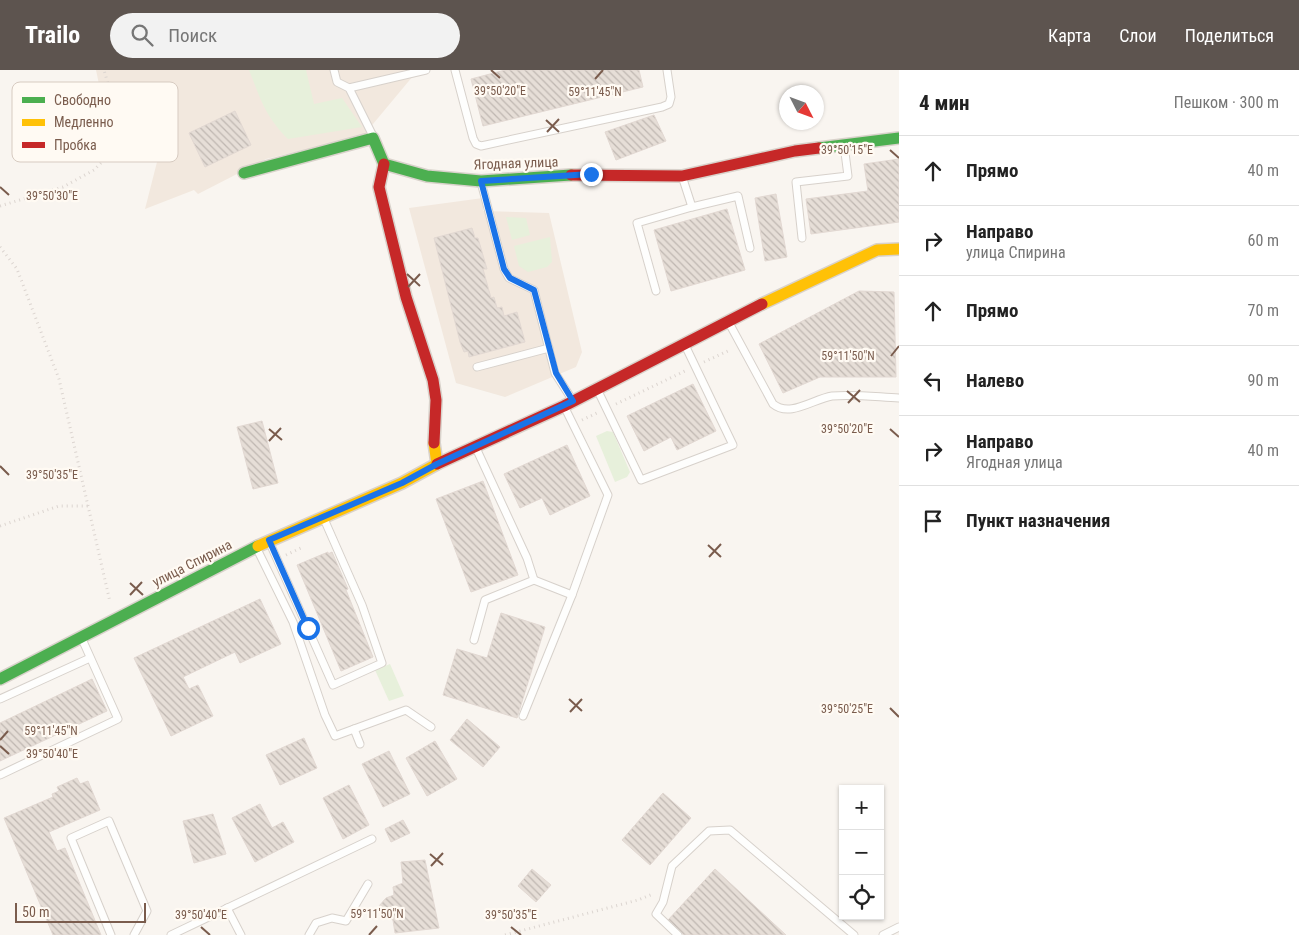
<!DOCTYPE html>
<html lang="ru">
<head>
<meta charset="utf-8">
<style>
  :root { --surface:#fff; --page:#f2f2f2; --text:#222; --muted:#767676; --line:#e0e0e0; --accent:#5d544f }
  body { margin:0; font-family:"Roboto Condensed",sans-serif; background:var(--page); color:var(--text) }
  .controls { position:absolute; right:15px; bottom:15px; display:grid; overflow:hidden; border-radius:0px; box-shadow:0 1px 4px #0004 }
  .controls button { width:45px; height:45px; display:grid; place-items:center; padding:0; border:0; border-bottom:1px solid var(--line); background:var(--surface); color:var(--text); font:25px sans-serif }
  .compass { position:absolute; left:779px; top:15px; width:45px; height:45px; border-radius:50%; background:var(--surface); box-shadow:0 1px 4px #0004; rotate:132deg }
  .scale { position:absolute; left:15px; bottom:12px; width:131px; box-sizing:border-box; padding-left:5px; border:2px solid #7a5c4d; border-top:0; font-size:14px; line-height:18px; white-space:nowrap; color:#7a5c4d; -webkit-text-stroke:4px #fffaf3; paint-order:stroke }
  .stop { position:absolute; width:15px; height:15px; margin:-11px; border:4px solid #1a73e8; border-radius:50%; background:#fff }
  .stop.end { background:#1a73e8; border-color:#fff; box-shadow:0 1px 5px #0008 }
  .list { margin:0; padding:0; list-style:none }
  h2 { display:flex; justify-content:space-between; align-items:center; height:65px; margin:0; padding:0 20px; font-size:21px }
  h2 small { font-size:16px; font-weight:400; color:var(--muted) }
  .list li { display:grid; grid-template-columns:32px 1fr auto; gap:15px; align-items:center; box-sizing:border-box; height:70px; padding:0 20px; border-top:1px solid var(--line) }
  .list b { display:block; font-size:19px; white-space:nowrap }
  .list p { margin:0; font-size:16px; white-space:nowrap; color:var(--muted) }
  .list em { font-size:16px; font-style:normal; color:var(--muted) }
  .icon { flex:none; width:28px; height:28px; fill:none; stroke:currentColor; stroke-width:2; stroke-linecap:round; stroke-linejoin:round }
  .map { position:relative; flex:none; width:899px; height:865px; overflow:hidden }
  header { display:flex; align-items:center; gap:30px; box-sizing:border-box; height:70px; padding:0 25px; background:var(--accent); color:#fff }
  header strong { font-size:24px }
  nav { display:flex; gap:28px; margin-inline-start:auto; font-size:18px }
  .search { width:350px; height:45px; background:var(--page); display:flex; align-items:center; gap:12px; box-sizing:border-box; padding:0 18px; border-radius:28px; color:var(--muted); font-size:19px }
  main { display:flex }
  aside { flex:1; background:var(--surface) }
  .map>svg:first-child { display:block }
  .residential { fill:#f2e8de }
  .green { fill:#e7f0db }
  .building { fill:url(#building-back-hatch); stroke:#e2d8d2 }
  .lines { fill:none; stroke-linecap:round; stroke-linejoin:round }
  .lane-casing { stroke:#d7d1cb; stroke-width:9 }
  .fast-casing { stroke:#d9d2cb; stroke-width:14 }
  .slow-casing { stroke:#d9d2cb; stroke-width:14 }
  .jam-casing { stroke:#d9d2cb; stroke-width:14 }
  .path { stroke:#dcd5d0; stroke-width:3; stroke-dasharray:1 4; stroke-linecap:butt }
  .lane { stroke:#fefefd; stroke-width:7 }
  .fast { stroke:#4caf50; stroke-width:11 }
  .slow { stroke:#ffc107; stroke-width:11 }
  .jam { stroke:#c62828; stroke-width:11 }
  .route { stroke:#1a73e8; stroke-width:6 }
  .ticks { fill:none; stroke:#7a5c4d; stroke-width:2 }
  .labels { text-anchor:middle; stroke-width:4.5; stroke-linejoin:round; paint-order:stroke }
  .street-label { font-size:14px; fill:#7a5c4d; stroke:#fffaf3 }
  .key { fill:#fffaf3; stroke:#d7cbc1; stroke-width:1 }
  .key-label { font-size:14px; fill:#7a5c4d }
  .ticks-label { font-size:12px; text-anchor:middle; fill:#7a5c4d; stroke:#fffaf3; stroke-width:4.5; stroke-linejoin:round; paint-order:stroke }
</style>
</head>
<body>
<header>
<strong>Trailo</strong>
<div class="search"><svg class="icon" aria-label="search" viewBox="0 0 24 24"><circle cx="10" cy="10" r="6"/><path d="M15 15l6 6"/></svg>Поиск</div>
<nav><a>Карта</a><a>Слои</a><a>Поделиться</a></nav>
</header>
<main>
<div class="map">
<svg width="899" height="865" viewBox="0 0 899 865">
  <defs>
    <pattern id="building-back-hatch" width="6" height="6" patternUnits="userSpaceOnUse" patternTransform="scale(1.25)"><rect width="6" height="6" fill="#e6ded7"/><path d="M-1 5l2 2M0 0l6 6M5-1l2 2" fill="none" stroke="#bfb7b1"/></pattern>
  </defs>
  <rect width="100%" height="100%" fill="#f9f5f0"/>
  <g class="residential">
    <polygon points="96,0 418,0 363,66 266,89 198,124 194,120 145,139 157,92 161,60 153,22 105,43"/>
    <polygon points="483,128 483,141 549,143 582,282 576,297 505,327 456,313 409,138"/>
  </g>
  <g class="green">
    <path d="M 249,0 L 306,0 L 314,34 L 342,28 L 362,57 L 288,69 C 265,46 261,30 249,0 Z"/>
    <polygon points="506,147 526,148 530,165 512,170"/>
    <polygon points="550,167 552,192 547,197 528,202 519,196 514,176"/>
    <polygon points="607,361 613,362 630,402 627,407 615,412 596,366"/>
    <polygon points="390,594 404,626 389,631 375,600"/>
  </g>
  <g class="building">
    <polygon points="505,0 639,0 643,17 483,56 471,9"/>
    <polygon points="235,41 251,75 205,97 189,63"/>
    <polygon points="654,45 666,71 616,90 605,62"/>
    <polygon points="899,89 899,152 811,164 806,129 868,121 864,94"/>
    <polygon points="776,124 787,187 765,191 755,128"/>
    <polygon points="727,139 745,200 671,221 654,160"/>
    <polygon points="472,158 475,168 478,168 487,199 483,199 491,228 494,227 497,238 502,237 504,246 517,242 525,272 469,287 468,281 464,282 460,272 434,168"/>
    <polygon points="859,221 894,222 896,307 820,307 783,323 759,274"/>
    <polygon points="693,314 716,361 677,380 671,367 644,381 627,346"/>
    <polygon points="262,351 278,413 253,419 237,357"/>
    <polygon points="567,375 590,426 550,445 542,428 520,438 504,404"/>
    <polygon points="483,411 518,505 471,522 436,429"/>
    <polygon points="328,482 328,484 332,482 348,519 346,520 373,587 341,601 297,495"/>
    <polygon points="260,529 281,574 240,593 235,582 183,607 189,619 198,615 213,646 171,666 134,588"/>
    <polygon points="501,543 545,557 517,648 443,625 457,579 487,588"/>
    <polygon points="92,609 107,641 0,691 0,653"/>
    <polygon points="467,649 500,677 483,697 450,670"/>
    <polygon points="304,668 317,698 280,715 266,685"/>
    <polygon points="435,671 457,709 427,726 406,688"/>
    <polygon points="389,681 410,724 383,737 362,694"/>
    <polygon points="77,708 80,714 88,711 100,740 49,762 57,781 65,778 101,865 53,865 4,748 53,727 52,724 59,721 57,717"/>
    <polygon points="349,715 369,755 343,769 323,728"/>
    <polygon points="663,723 691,748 650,795 622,770"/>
    <polygon points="260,734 272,758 283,752 294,772 255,792 232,748"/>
    <polygon points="213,744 226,784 194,793 183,751"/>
    <polygon points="403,750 410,763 391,772 385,759"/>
    <polygon points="425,790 439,858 395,863 393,850 382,846 379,836 386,828 394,825 393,817 403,813 401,792"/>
    <polygon points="532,799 551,815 536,832 518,816"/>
    <polygon points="715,799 786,865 684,865 668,850"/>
  </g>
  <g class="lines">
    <g class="lane-casing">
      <g id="lane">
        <polyline points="334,0 337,12 349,18 373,66"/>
        <polyline points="455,0 473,68 476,74 481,76 662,37 669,34 671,27 667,0"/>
        <polyline points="349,18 426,0"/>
        <polyline points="682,106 692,137 738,126 750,178"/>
        <polyline points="481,112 504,199 509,208 534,220 555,303 573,331"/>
        <polyline points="802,168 796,112 848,106 844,75"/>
        <polyline points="656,221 637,153 692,137"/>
        <path d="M 728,251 L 773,334 C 790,348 813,329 832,326 C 854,324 877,327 899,328"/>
        <polyline points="477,297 549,278"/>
        <polyline points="597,319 641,410 733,375 684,273"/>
        <polyline points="269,471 333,615 382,593 362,535 324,449"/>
        <polyline points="256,477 293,552 325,645 335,666 406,640 431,657"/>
        <polyline points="534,510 572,525"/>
        <polyline points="474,570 485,530 534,510 527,488 476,378"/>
        <polyline points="0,629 90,588"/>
        <polyline points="523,646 572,525 608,425 564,336"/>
        <polyline points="354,659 360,674"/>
        <polyline points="0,705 118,649 82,569"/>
        <polyline points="227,838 241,865"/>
        <polyline points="111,865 71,768 109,751 147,841 134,865"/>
        <polyline points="171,865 372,769"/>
        <polyline points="309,865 316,853 332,848 346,851 368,814"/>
        <polyline points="678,865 656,844 663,832 672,796 709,761 730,760 854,865"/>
        <polyline points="883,865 899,857"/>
      </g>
    </g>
    <g class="fast-casing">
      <g id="fast">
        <polyline points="819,78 899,68"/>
        <polyline points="244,103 373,68 384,94 427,106 481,111 571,105"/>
        <polyline points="0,609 258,476"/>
      </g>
    </g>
    <g class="slow-casing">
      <g id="slow">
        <polyline points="762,234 877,180 899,179"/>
        <polyline points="258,476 402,413 437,394 434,373"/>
      </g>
    </g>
    <g class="jam-casing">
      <g id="jam">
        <polyline points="384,94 379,117 406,227 433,310 436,330 434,373"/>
        <polyline points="571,105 682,106 795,81 819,78"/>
        <polyline points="437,394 564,336 762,234"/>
      </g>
    </g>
    <g class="path">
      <polyline points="0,136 63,117 94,100 114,80 121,59 104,0"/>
      <polyline points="0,177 17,199 59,309 110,532"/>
      <polyline points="704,292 730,280"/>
      <polyline points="616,334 685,301"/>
      <polyline points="582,350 597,343"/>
      <polyline points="0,456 59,436 89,436"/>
      <polyline points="286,485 303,477"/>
      <polyline points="505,865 638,830 653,824"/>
    </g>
    <use href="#lane" class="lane"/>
    <use href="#fast" class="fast"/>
    <use href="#slow" class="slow"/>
    <use href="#jam" class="jam"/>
  </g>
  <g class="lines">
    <polyline class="route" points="308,558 269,470 402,413 437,394 573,331 556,303 534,220 510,208 504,199 481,111 591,104"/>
  </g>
  <path class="ticks" d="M 491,0 L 500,8M 595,9 L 603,0M 546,50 L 559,62M 547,62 L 559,49M 890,80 L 899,88M 0,117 L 9,125M 407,204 L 420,216M 408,217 L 420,204M 891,286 L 899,276M 847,321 L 860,332M 848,333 L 860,320M 269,359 L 282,370M 890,359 L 899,367M 269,371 L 281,358M 0,396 L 9,405M 708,475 L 721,487M 709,487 L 721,474M 130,513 L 143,525M 130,525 L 142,512M 569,629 L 582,641M 890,638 L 899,647M 570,642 L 582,629M 0,670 L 8,661M 0,676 L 9,684M 430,784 L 443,795M 431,796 L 443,783M 201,857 L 210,865M 511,857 L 521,865M 369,865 L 377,856"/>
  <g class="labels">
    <g class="street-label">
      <text transform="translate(516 93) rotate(-2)" y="5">Ягодная улица</text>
      <text transform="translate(192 493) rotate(-27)" y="5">улица Спирина</text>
    </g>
  </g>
  <rect x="12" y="12" width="166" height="80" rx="8" class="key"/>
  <rect x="22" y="27" width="23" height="6" fill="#4caf50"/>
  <rect x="22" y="49" width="23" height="7" fill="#ffc107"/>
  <rect x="22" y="72" width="23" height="6" fill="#c62828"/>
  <g class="key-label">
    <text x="54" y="35">Свободно</text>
    <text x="54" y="57">Медленно</text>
    <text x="54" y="80">Пробка</text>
  </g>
  <g class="ticks-label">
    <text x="500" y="25">39°50'20"E</text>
    <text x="595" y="26">59°11'45"N</text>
    <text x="847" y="84">39°50'15"E</text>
    <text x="52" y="130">39°50'30"E</text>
    <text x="848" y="290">59°11'50"N</text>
    <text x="847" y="363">39°50'20"E</text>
    <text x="52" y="409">39°50'35"E</text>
    <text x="847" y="643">39°50'25"E</text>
    <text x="51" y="665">59°11'45"N</text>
    <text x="52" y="688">39°50'40"E</text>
    <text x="377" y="848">59°11'50"N</text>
    <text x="201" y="849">39°50'40"E</text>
    <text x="511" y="849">39°50'35"E</text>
  </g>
</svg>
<div class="controls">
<button>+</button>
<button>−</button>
<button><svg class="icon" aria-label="locate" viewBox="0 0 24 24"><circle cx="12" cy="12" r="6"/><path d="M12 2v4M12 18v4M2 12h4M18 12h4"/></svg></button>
</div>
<svg class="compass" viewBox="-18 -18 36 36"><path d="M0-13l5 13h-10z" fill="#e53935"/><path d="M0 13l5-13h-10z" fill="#767676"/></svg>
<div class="scale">50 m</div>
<div class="stop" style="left:308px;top:558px"></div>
<div class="stop end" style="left:591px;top:104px"></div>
</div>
<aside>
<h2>4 мин<small>Пешком · 300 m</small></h2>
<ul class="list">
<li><svg class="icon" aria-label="ahead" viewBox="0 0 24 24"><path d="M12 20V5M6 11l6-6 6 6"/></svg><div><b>Прямо</b></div><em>40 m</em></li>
<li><svg class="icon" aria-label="right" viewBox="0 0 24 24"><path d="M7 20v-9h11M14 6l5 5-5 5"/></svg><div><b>Направо</b><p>улица Спирина</p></div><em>60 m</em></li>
<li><svg class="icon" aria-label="ahead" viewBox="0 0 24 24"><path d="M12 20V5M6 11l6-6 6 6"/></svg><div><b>Прямо</b></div><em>70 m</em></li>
<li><svg class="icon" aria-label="left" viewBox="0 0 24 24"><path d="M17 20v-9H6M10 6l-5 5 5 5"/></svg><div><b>Налево</b></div><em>90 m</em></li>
<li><svg class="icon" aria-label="right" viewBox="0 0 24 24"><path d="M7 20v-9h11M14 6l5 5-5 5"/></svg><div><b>Направо</b><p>Ягодная улица</p></div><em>40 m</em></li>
<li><svg class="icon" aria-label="arrive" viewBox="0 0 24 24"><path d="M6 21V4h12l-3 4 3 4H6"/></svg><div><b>Пункт назначения</b></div></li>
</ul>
</aside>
</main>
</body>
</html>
